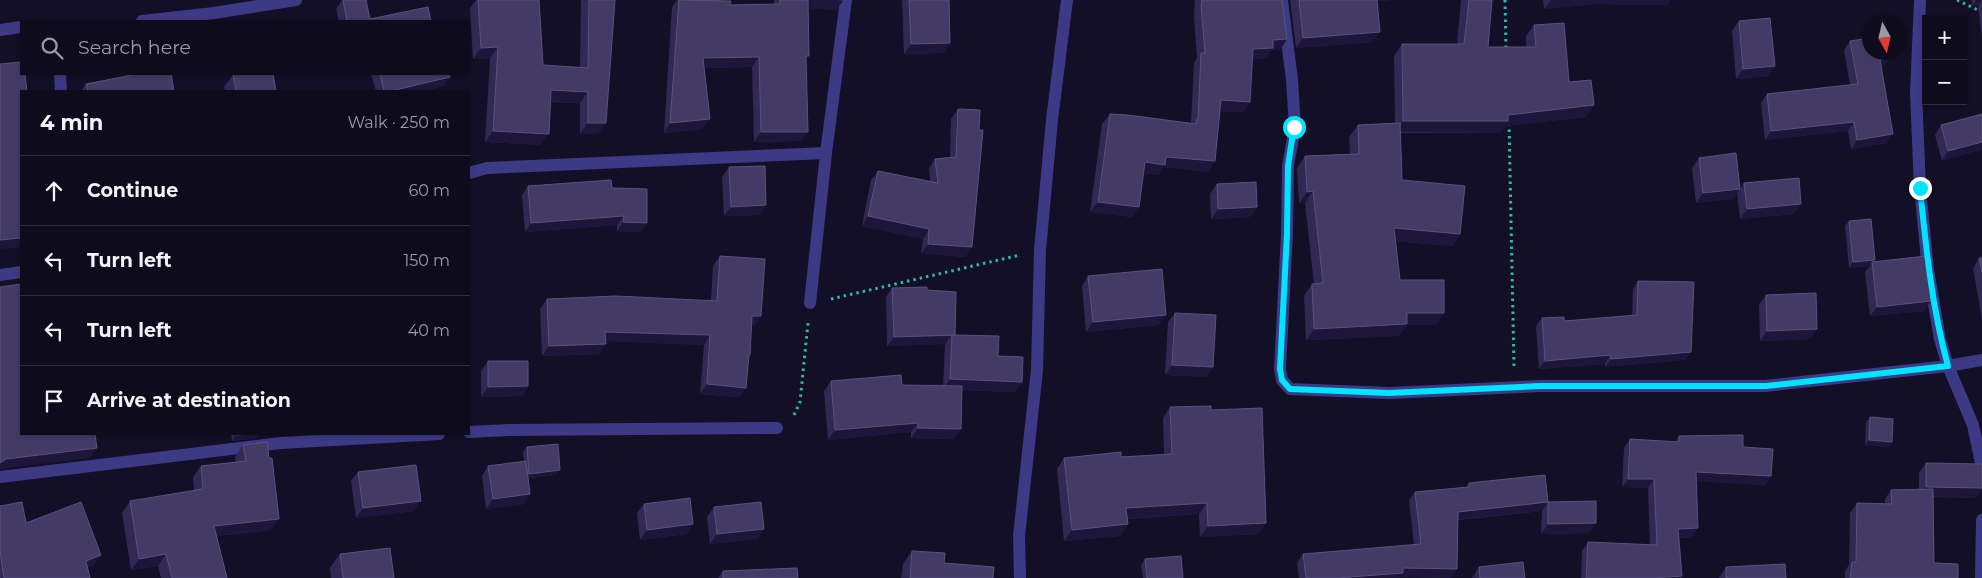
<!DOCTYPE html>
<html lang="en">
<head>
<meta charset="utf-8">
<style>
  :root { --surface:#0e0b1c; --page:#171425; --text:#f1f3f6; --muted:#9b9ba3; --line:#2e2b3b }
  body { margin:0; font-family:Montserrat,sans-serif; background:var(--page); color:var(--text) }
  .controls { position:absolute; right:15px; top:15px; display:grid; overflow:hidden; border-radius:0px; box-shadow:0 1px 4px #0004 }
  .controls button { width:45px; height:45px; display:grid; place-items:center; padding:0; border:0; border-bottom:1px solid var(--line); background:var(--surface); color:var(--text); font:25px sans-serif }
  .compass { position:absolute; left:1862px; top:15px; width:45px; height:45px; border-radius:50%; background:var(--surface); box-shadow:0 1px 4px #0004; rotate:172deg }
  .stop { position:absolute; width:15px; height:15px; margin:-11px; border:4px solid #00e5ff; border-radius:50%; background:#fff }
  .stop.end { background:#00e5ff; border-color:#fff; box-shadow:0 1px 5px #0008 }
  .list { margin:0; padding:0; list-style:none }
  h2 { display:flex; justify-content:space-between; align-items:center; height:65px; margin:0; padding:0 20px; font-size:21px }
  h2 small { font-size:16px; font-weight:400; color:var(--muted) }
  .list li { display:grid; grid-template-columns:32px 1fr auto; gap:15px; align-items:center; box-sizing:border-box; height:70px; padding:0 20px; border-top:1px solid var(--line) }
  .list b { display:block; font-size:19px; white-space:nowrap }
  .list em { font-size:16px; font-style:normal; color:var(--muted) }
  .icon { flex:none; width:28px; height:28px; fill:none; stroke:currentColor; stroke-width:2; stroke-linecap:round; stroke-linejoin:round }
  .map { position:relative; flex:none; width:1982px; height:578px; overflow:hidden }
  .search { position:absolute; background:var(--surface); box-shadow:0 1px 4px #0004; left:20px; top:20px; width:450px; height:55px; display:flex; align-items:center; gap:12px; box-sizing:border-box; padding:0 18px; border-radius:0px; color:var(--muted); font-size:19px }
  .panel { position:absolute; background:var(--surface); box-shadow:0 1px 4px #0004; left:20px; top:90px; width:450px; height:345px; border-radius:0px }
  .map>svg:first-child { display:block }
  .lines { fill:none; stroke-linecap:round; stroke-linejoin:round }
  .path { stroke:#2fb8b0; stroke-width:3; stroke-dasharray:2.5 4; stroke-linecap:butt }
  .street { stroke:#3d3a85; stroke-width:12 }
  .wall { fill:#312854 }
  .shaded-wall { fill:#1d163a }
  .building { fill:#433a66; stroke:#5a527e }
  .route { stroke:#00e5ff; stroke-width:6 }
</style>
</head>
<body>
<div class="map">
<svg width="1982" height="578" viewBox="0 0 1982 578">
  <rect width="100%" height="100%" fill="#130f26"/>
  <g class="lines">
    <g class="path">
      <polyline points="1505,0 1506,49"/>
      <polyline points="1957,0 1982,12"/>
      <polyline points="1509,123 1514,367"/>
      <polyline points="831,299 1020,255"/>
      <polyline points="794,415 800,402 808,323"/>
    </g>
    <g class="street">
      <polyline points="1282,0 1292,80 1295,127 1288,166 1287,234 1280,369 1282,380 1290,389 1389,393 1541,386 1765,386 1948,366 1940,339 1928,269 1920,188 1916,93 1920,0"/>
      <polyline points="142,21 214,13 296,0"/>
      <polyline points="0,30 21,27"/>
      <polyline points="60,74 61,91"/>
      <polyline points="469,173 487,168 826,153"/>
      <polyline points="0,275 21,272"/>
      <polyline points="810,303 826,153 846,0"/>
      <polyline points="1982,360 1948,366 1973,425 1982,468"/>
      <polyline points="469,432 509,430 777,428"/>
      <polyline points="0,477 281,443 439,434"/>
      <polyline points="1020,578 1019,536 1037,370 1040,250 1052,120 1067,0"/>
      <polyline points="1981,578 1982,520"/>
    </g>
  </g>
  <g class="wall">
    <polygon points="342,0 370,19 431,21 339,21 336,9"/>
    <polygon points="476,0 539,0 543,65 580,67 581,0 615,0 598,134 580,134 580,103 551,102 541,145 485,142 490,58 473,59 470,8"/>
    <polygon points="677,0 720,0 730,5 774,4 774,0 843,0 836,10 808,8 806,60 801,141 754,142 752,67 704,68 703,129 664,133 672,7"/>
    <polygon points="902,0 949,0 950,43 944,53 904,54"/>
    <polygon points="1195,0 1282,0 1287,39 1280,50 1271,50 1266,58 1252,59 1243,112 1220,111 1208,172 1163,167 1158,175 1143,173 1132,217 1090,212 1102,124 1110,114 1191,123 1194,63 1197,58 1194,16"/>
    <polygon points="1290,0 1392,0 1377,1 1373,42 1296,48"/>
    <polygon points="1461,0 1492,0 1488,47 1526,47 1526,36 1534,25 1569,82 1594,105 1586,117 1505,126 1500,133 1400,133 1402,180 1460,234 1452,246 1395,241 1400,280 1444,313 1436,325 1407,325 1399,336 1306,340 1304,296 1312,284 1314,284 1305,203 1299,203 1297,168 1305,156 1350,154 1349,137 1358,125 1395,123 1394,56 1402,44 1457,44"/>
    <polygon points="1543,0 1670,0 1667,5 1596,4 1544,9"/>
    <polygon points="1972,0 1982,0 1982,38 1978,6 1972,6"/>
    <polygon points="1739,21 1768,76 1736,79 1732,31"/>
    <polygon points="1850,41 1884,67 1882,67 1886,143 1851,149 1848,131 1765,140 1761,103 1767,94 1850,85 1844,50"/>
    <polygon points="126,74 171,74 174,91 81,91 86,84 126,76"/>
    <polygon points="371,74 449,74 444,86 423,91 376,91"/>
    <polygon points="233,75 276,91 225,91 224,87"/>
    <polygon points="958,109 972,247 965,257 921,253 923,239 862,226 871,180 878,171 930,182 929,168 935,159 950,157 951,119"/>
    <polygon points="1982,114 1942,161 1935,135 1941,125"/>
    <polygon points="1699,158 1740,189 1733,199 1696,203 1692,168"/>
    <polygon points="729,167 766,205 759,215 724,216 722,177"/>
    <polygon points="1744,183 1794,214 1740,219 1737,193"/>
    <polygon points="1217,184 1257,207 1250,217 1211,219 1210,194"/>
    <polygon points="528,186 612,188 647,223 640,232 617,231 617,225 525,232 522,195"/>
    <polygon points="1849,221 1875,260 1874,262 1931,301 1924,311 1870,316 1865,272 1870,266 1849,268 1845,226"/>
    <polygon points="720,256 755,326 751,326 746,388 739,397 700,394 704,345 606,341 599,354 542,356 540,309 547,299 711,300 713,266"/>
    <polygon points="1979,258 1982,258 1982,320 1973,268"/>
    <polygon points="1088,276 1159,325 1086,332 1082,286"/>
    <polygon points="1638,281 1691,352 1685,360 1605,367 1605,364 1539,369 1536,326 1542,318 1564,321 1632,316 1633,289"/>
    <polygon points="892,288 927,290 955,335 998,356 1022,382 1015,392 962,390 954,439 911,438 911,432 828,440 824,391 831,381 902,385 943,386 945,344 887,346 886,297"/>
    <polygon points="1766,295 1817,329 1810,339 1760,341 1759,305"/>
    <polygon points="1175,313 1213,367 1206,377 1165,375 1168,322"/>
    <polygon points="488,361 528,386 522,396 481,397 481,371"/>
    <polygon points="1170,407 1211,410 1266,523 1258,534 1200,537 1199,514 1128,519 1128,524 1120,536 1064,541 1057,469 1064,458 1121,457 1164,455 1163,418"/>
    <polygon points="1870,417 1892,442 1888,447 1865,445 1866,422"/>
    <polygon points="231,434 259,434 256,438 232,441"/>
    <polygon points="1679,436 1743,447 1771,476 1765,485 1696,481 1692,537 1679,538 1682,576 1680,578 1581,578 1582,551 1588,542 1650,545 1648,488 1622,487 1624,448 1630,439 1675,442"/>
    <polygon points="243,445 271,530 217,536 227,578 161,578 158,566 131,570 122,513 130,501 194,490 193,477 201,466 236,462 235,457"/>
    <polygon points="527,447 560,470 556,475 528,478 530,494 524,504 486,509 482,476 488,466 524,462 523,452"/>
    <polygon points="1926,463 1982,488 1975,498 1933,497 1934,563 1958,578 1845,578 1845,571 1849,565 1850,513 1857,503 1885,504 1885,499 1891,490 1919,489 1919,473"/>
    <polygon points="358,472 414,511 356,518 351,481"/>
    <polygon points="1469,483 1548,502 1589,533 1541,534 1542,511 1458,520 1451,578 1400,577 1399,578 1299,578 1297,563 1303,554 1414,545 1409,500 1415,492 1466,487"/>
    <polygon points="644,504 693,524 686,534 640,540 637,513"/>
    <polygon points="0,506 94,565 87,567 90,578 0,578"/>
    <polygon points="714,507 764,529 757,539 710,544 707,517"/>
    <polygon points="912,551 944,563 993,578 901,578 903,564"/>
    <polygon points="340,554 394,578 331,578 330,568"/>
    <polygon points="1145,559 1183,578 1143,578 1141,565"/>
    <polygon points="1479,567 1525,578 1472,578"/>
    <polygon points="1726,567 1786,578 1719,578"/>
    <polygon points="723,571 798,578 718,578"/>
  </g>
  <g class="shaded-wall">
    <polygon points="807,0 834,0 843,1 836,10 802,8"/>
    <polygon points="1371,0 1392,0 1370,2"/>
    <polygon points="1551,0 1670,0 1667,5 1596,4 1544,9"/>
    <polygon points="1976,0 1982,0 1978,6 1972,6"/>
    <polygon points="1380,32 1373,42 1296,48 1303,38"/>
    <polygon points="1287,39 1280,50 1271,50 1266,58 1246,59 1253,49 1273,40"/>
    <polygon points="950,43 944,53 904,54 911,44"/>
    <polygon points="498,47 490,58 473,59 481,48"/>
    <polygon points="759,57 752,67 696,68 703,58"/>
    <polygon points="1890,58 1884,67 1874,69 1880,60"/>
    <polygon points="1775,66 1768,76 1736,79 1743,69"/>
    <polygon points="450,77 444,86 423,91 391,91"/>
    <polygon points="551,90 588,92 580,103 544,101"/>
    <polygon points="1221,100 1250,102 1243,112 1214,111"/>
    <polygon points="1594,105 1586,117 1505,126 1500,133 1395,132 1403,121 1508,115"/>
    <polygon points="710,119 703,129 664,133 670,123"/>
    <polygon points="1854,122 1848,131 1765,140 1771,131"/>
    <polygon points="588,123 606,123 598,134 580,134"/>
    <polygon points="493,131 549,134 541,145 485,142"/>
    <polygon points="761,132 808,132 801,141 754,142"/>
    <polygon points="1893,134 1886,143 1851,149 1857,140"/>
    <polygon points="1982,142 1982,150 1942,161 1948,151"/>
    <polygon points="1166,157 1215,161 1208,172 1163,167 1158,175 1138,172 1145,162"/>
    <polygon points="1740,189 1733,199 1696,203 1703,193"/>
    <polygon points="1313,191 1305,203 1299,203 1307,192"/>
    <polygon points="1098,202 1139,207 1132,217 1090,212"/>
    <polygon points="1801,204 1794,214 1740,219 1747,209"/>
    <polygon points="766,205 759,215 724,216 731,207"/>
    <polygon points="1257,207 1250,217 1211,219 1218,209"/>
    <polygon points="624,216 617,225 525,232 531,223"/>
    <polygon points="868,216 929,229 923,239 862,226"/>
    <polygon points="623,222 647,223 640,232 617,231"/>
    <polygon points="1394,228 1460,234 1452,246 1386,240"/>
    <polygon points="21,238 21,247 0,249 0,240"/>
    <polygon points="928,244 972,247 965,257 921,253"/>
    <polygon points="1875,260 1872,264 1872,262 1870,266 1849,268 1853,262"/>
    <polygon points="1931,301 1924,311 1870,316 1877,307"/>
    <polygon points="1407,313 1444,313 1436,325 1407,325 1399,336 1306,340 1314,329"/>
    <polygon points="1166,315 1159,325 1086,332 1093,322"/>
    <polygon points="752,316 761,316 755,326 745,325"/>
    <polygon points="1817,329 1810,339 1760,341 1767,331"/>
    <polygon points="605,332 710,335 704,345 599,341"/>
    <polygon points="951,336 945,344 887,346 894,337"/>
    <polygon points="606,344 599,354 542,356 549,346"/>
    <polygon points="1691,352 1685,360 1605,367 1611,359"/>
    <polygon points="1610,355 1605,364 1539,369 1545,361"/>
    <polygon points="1172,365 1213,367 1206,377 1165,375"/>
    <polygon points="950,379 1022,382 1015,392 943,389"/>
    <polygon points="707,384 746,388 739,397 700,394"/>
    <polygon points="528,386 522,396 481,397 488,387"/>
    <polygon points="918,423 911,432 828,440 835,430"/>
    <polygon points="918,428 961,429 954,439 911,438"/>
    <polygon points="250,434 259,434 256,438 232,441 236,435"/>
    <polygon points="1869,440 1892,442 1888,447 1865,445"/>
    <polygon points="97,448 90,458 0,469 0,463 6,459"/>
    <polygon points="560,470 556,475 525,479 529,474"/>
    <polygon points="1696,472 1771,476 1765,485 1690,481"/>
    <polygon points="1628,479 1654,479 1648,488 1622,487"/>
    <polygon points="1926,487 1982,488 1975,498 1919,496"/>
    <polygon points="530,494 524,504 486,509 493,499"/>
    <polygon points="421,501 414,511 356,518 363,508"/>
    <polygon points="1548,502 1542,511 1452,520 1458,512"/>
    <polygon points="1207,503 1199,514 1119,519 1126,508"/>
    <polygon points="279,519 271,530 206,537 214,526"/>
    <polygon points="1266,523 1258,534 1200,537 1208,526"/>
    <polygon points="1596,523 1589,533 1541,534 1548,524"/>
    <polygon points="693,524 686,534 640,540 647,530"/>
    <polygon points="1128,524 1120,536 1064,541 1072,530"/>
    <polygon points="1698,528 1692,537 1672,538 1678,529"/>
    <polygon points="764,529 757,539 710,544 717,534"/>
    <polygon points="166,554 158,566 131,570 139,559"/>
    <polygon points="101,555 94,565 79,570 86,561"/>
    <polygon points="1403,568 1457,569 1451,578 1400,577 1399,578 1338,578"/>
    <polygon points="1682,576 1680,578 1653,578"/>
  </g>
  <g class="building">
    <polygon points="343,0 366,0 370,19 428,7 431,21 347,21"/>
    <polygon points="478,0 539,0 543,65 588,68 589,0 615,0 606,123 588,123 588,92 551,90 549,134 493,131 498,47 481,48"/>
    <polygon points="679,0 731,1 730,5 780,4 780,0 808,0 809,56 806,56 808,132 761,132 759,57 703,58 710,119 670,123"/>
    <polygon points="909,0 949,0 950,43 911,44"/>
    <polygon points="1202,0 1282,0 1287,39 1273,40 1273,48 1253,49 1250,102 1221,100 1215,161 1166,157 1165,165 1145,162 1139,207 1098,202 1110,114 1128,115 1196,124 1197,119 1198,119 1201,53 1205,53 1201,6"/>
    <polygon points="1299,0 1377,0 1380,32 1303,38"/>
    <polygon points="1469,0 1492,0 1488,47 1536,47 1534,25 1564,23 1569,82 1591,80 1594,105 1508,115 1508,121 1403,121 1402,44 1464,44"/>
    <polygon points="1770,18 1775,66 1743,69 1739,21"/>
    <polygon points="1870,38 1870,52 1889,52 1890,58 1880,60 1893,134 1857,140 1854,122 1771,131 1767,94 1858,84 1850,41"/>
    <polygon points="21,62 21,74 25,74 27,91 21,91 21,238 0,240 0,64"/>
    <polygon points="138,74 171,74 174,91 88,91 86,84"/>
    <polygon points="241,74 273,74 276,91 236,91 233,75"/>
    <polygon points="380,74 449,74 450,77 391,91 384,91"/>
    <polygon points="958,109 980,110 979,130 983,130 972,247 928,244 929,229 868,216 878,171 938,183 935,159 956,157"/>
    <polygon points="1982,114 1982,142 1948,151 1941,125"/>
    <polygon points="1400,123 1402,180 1465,186 1460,234 1394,228 1400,280 1444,280 1444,313 1407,313 1407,324 1314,329 1312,284 1323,283 1313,191 1307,192 1305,156 1359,154 1358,125"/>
    <polygon points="1736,153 1740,189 1703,193 1699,158"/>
    <polygon points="765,166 766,205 731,207 729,167"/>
    <polygon points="1799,178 1801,204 1747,209 1744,183"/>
    <polygon points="611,180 612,188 647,189 647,223 623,222 624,216 531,223 528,186"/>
    <polygon points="1256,182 1257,207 1218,209 1217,184"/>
    <polygon points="1871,219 1875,260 1853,262 1849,221"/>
    <polygon points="720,256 765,259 761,316 752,316 750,355 749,355 746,388 707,384 710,335 605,332 606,344 549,346 547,299 616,296 717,301"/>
    <polygon points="1926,256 1931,301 1877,307 1872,262"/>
    <polygon points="1979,258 1982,258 1982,272"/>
    <polygon points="1162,269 1166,315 1093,322 1088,276"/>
    <polygon points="1638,281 1694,282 1691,352 1611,359 1610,355 1545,361 1542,318 1564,317 1564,321 1637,315"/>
    <polygon points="21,284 21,434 95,434 97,448 6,459 0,463 0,287"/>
    <polygon points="927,287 927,290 956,292 955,335 894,337 892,288"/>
    <polygon points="1816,293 1817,329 1767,331 1766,295"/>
    <polygon points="1175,313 1216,315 1213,367 1172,365"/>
    <polygon points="952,335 999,336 998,356 1023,357 1022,382 950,379"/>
    <polygon points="488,361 528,361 528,386 488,387"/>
    <polygon points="901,375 902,385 962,386 961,429 918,428 918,423 835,430 831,381"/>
    <polygon points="1211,406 1211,410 1262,408 1266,523 1208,526 1207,503 1126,508 1128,524 1072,530 1064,458 1121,452 1121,457 1172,454 1170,407"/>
    <polygon points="1870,417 1893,419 1892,442 1869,440"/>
    <polygon points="236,434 250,434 236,435"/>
    <polygon points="1743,435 1743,447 1773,449 1771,476 1696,472 1698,528 1678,529 1682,576 1653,578 1586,578 1588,542 1657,545 1654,479 1628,479 1630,439 1679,442 1679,436"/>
    <polygon points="267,442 269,458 272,458 279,519 214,526 227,578 172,578 166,554 139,559 130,501 203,489 201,466 246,461 243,445"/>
    <polygon points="558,444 560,470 529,474 527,447"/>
    <polygon points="526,461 530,494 493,499 488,466"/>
    <polygon points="1926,463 1982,464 1982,488 1926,487"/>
    <polygon points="416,465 421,501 363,508 358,472"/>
    <polygon points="1545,475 1548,502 1458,512 1457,569 1403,568 1403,573 1338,578 1306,578 1303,554 1421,544 1415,492 1469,487 1469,483"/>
    <polygon points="1933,489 1934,563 1958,564 1958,578 1850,578 1852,562 1856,562 1857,503 1892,504 1891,490"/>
    <polygon points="690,498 693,524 647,530 644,504"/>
    <polygon points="1596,501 1596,523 1548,524 1548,502"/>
    <polygon points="22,502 26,523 81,502 101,555 86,561 90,578 4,578 0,551 0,506"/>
    <polygon points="761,502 764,529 717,534 714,507"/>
    <polygon points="390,548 394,578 343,578 340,554"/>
    <polygon points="912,551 945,553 944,563 994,567 993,578 910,578"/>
    <polygon points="1181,556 1183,578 1147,578 1145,559"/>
    <polygon points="1523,562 1525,578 1480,578 1479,567"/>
    <polygon points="1785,564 1786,578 1726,578 1726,567"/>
    <polygon points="797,568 798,578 723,578 723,571"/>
  </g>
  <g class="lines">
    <path class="route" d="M 1294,127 L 1288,166 L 1287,234 L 1280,369 L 1282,380 L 1290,389 L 1389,393 L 1540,386 L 1766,386 L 1948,366 C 1932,308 1926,248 1920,188"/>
  </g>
</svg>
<div class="controls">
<button>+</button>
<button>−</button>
</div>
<svg class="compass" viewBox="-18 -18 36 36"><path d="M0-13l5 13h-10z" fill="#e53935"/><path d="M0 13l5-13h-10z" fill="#9b9ba3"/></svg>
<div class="stop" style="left:1294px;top:127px"></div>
<div class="stop end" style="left:1920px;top:188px"></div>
<div class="search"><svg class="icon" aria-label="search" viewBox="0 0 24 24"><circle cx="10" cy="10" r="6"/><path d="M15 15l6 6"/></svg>Search here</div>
<section class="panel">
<h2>4 min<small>Walk · 250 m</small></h2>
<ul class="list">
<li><svg class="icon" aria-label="ahead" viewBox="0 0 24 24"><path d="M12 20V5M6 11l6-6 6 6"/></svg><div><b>Continue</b></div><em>60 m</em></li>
<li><svg class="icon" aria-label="left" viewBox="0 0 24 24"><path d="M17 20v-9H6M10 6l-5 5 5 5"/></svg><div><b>Turn left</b></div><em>150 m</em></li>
<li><svg class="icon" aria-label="left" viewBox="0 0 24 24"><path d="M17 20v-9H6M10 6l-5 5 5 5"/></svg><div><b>Turn left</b></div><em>40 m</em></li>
<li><svg class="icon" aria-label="arrive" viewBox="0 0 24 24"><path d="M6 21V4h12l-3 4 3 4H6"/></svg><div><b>Arrive at destination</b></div></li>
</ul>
</section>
</div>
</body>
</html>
